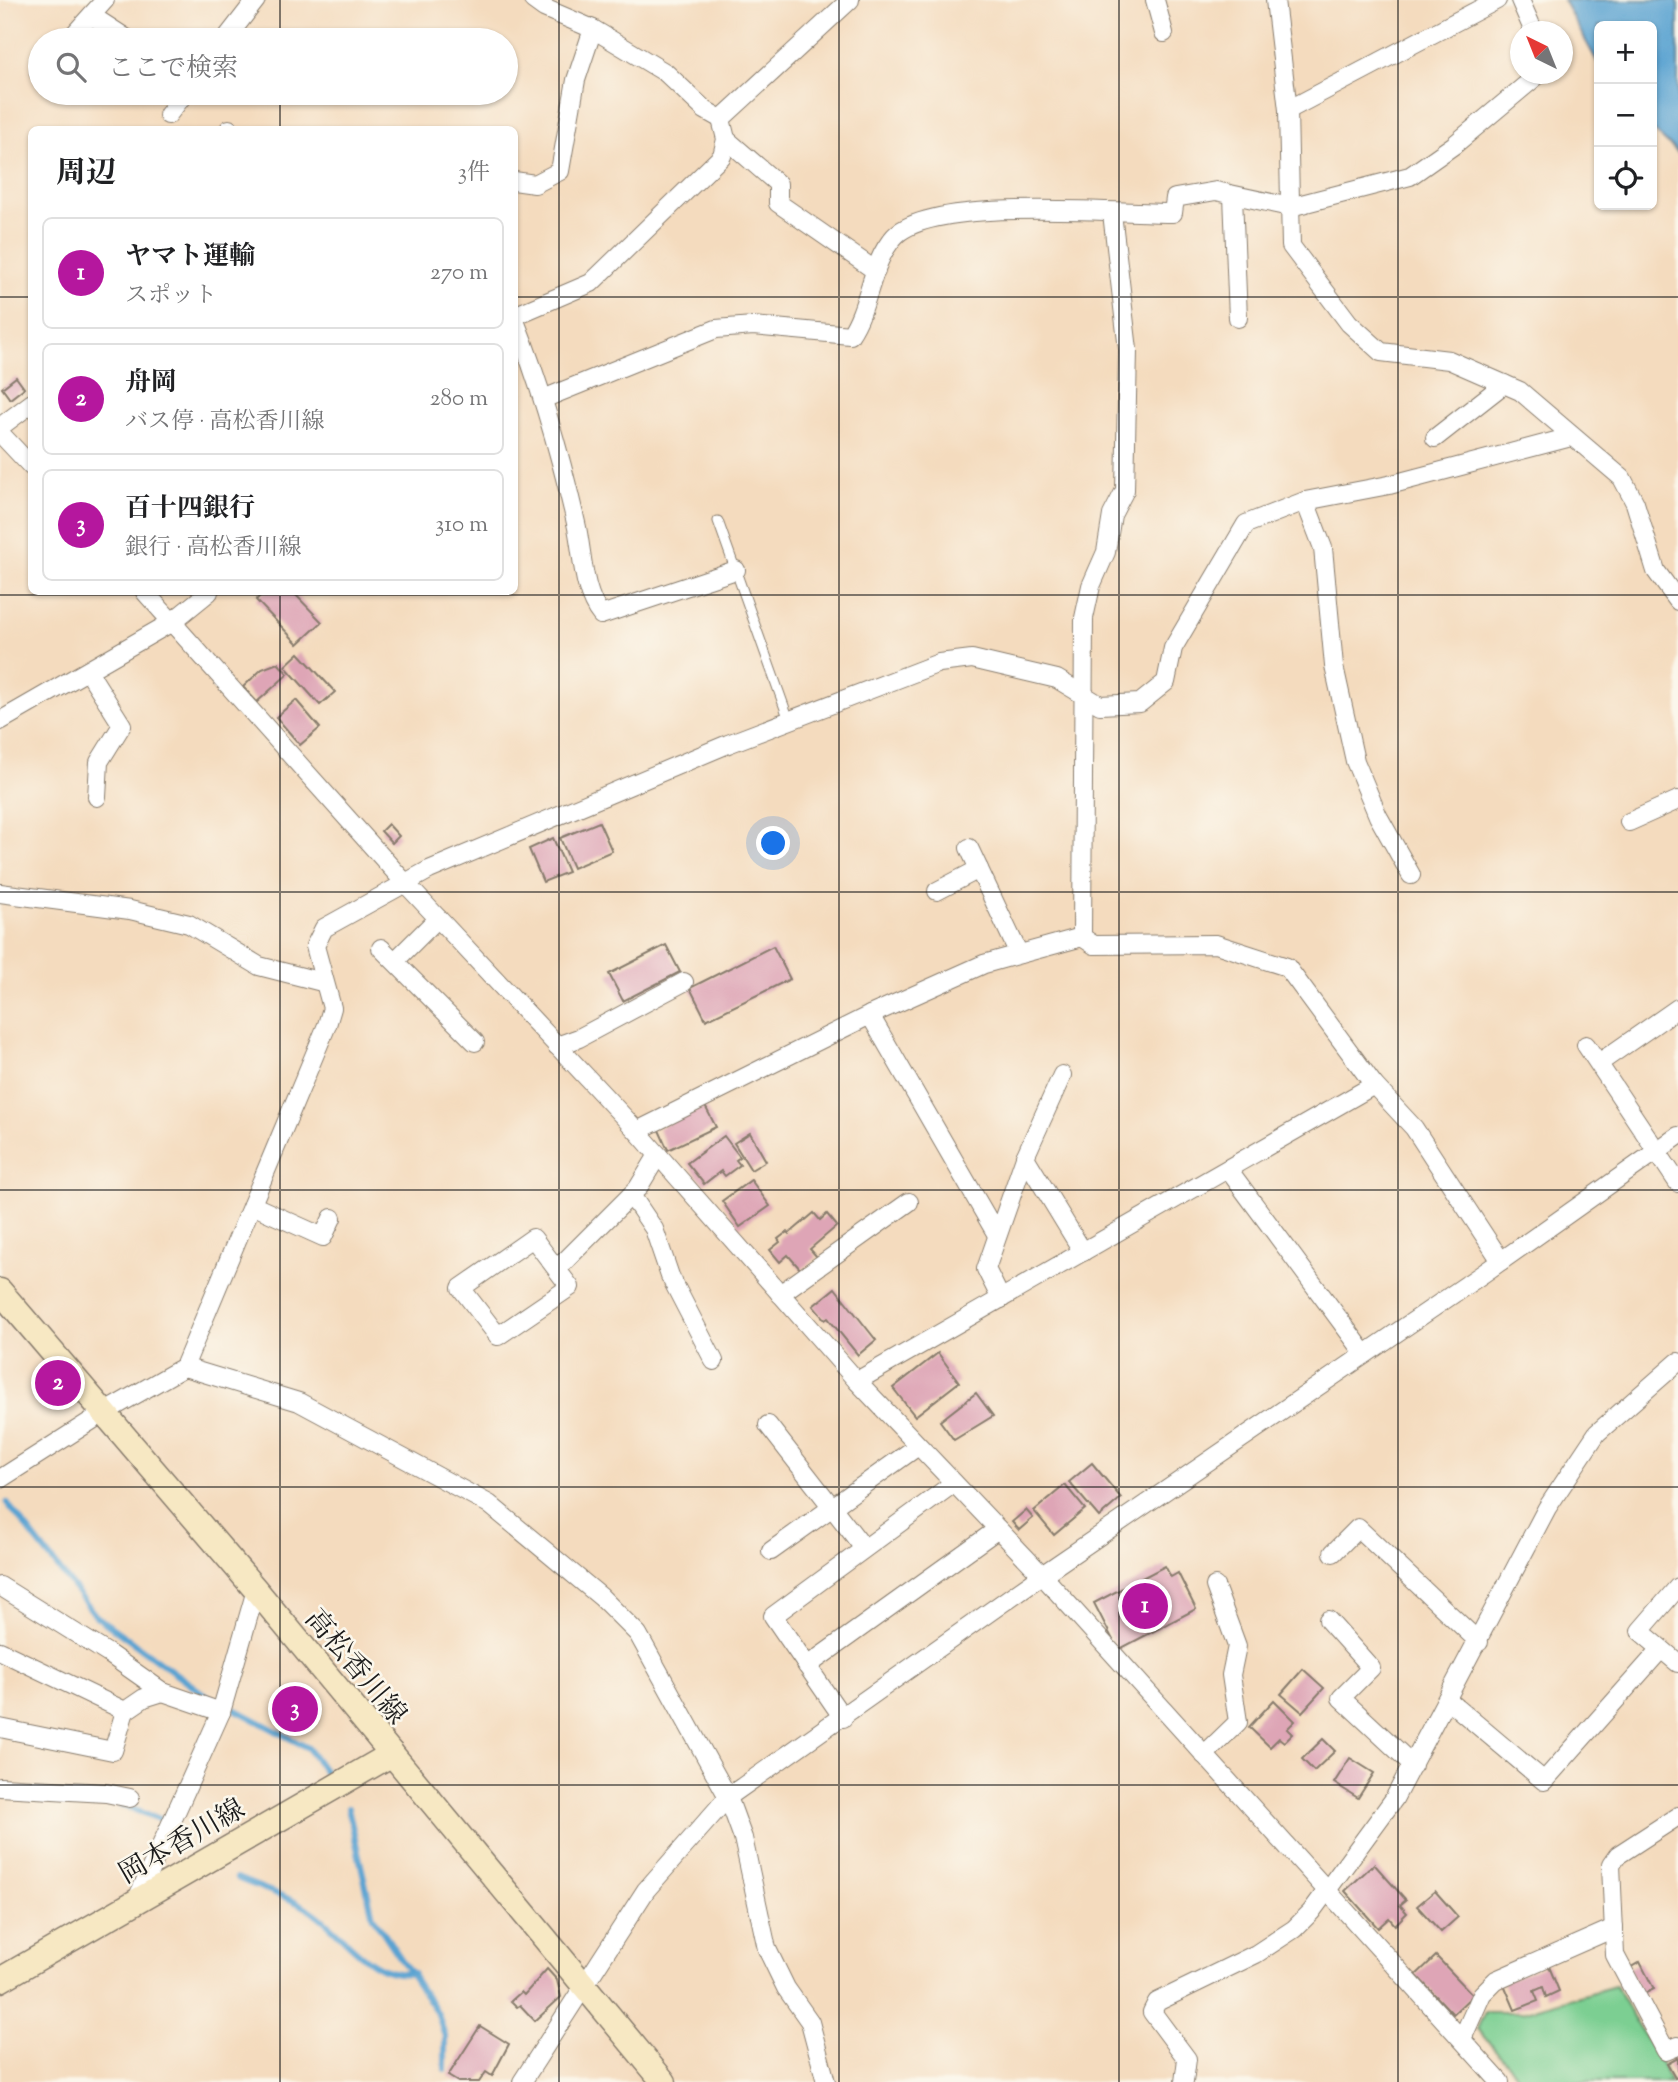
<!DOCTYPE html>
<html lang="ja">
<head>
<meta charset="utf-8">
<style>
  :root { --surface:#fff; --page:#f2f2f2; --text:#202124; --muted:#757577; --line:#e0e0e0; --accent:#b5179e }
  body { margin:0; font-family:"Sorts Mill Goudy","Noto Serif JP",serif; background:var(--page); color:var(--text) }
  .controls { position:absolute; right:21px; top:21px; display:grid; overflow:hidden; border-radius:10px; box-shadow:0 2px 5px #0004 }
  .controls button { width:63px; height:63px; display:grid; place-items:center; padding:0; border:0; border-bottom:2px solid var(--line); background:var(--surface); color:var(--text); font:35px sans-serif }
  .compass { position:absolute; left:1510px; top:21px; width:63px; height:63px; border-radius:50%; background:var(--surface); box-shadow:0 2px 5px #0004; rotate:317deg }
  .you { position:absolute; left:774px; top:844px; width:24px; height:24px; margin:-18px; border:5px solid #fff; border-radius:50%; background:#1a73e8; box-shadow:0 0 0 10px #1a73e833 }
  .badge { display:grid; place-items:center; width:46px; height:46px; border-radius:50%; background:var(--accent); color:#fff; font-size:23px; font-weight:700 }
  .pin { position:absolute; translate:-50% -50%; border:4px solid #fff; box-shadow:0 2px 7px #0006 }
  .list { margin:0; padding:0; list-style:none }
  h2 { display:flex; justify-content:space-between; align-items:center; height:91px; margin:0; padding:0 28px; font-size:30px }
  h2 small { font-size:23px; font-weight:400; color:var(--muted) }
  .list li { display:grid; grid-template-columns:46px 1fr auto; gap:21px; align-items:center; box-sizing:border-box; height:112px; margin:0 14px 14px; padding:0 14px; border:2px solid var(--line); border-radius:10px }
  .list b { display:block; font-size:26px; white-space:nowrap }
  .list p { margin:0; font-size:23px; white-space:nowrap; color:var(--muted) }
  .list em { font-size:23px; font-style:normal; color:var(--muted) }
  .icon { flex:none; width:38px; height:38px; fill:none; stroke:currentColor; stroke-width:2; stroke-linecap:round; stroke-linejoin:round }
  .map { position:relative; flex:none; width:1678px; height:2082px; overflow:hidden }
  .search { position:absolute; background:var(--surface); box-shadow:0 2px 5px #0004; left:28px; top:28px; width:490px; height:77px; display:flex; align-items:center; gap:18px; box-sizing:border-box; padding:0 24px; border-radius:38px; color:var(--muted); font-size:26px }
  .panel { position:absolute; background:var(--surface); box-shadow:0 2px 5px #0004; left:28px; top:126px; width:490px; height:469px; border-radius:10px }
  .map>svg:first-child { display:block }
  .green { fill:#7ccf92; stroke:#4c7657; stroke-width:2 }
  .water { fill:#5aa3d1; stroke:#3b6076; stroke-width:2 }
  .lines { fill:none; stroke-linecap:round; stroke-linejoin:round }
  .stream { stroke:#5aa3d1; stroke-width:6 }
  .building { fill:#dea5b6 }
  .lane-casing { stroke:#887c6d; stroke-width:11 }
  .street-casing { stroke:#887c6d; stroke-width:20 }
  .secondary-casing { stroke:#887c6d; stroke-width:27 }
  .lane { stroke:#fff; stroke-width:9 }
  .street { stroke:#fff; stroke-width:18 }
  .secondary { stroke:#f7e8c3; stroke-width:24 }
  .grid { fill:none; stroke:#1c1c1c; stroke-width:2; stroke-opacity:0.55 }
  .labels { text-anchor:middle; stroke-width:5; stroke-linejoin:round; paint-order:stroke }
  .street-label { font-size:28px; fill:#1c1c1c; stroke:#fbf7ec }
</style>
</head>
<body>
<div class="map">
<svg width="1678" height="2082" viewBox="0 0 1678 2082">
  <rect width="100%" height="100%" fill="#fbf7ec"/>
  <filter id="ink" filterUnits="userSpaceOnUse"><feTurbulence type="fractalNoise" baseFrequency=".0143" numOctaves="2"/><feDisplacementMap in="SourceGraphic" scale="14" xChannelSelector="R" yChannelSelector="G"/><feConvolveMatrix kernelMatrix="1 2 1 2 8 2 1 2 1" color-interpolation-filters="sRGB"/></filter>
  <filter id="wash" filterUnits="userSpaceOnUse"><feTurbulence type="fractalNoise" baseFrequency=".00686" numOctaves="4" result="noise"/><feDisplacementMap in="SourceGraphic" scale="28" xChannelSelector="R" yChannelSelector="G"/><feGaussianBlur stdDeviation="1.57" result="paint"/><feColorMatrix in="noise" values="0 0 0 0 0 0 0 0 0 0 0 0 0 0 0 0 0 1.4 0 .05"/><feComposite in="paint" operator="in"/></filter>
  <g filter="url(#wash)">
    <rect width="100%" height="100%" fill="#f4dbbe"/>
    <polygon class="green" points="1615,1986 1671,2082 1523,2082 1477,2029 1485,2012 1523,2012"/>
    <polygon class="water" points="1563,0 1678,0 1678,153 1652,129 1652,26 1599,26 1599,65"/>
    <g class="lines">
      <g class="stream">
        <polyline points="7,1503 96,1616 211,1699"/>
        <polyline points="235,1709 308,1748 327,1775"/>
        <polyline points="121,1805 162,1820"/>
        <polyline points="348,1808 373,1917 438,2014 445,2036 445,2070"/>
        <path d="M 237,1878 C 259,1888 285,1895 307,1908 C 342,1928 368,1980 413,1973"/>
      </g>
    </g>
    <g id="blocks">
      <g class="building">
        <polygon points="16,377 24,388 10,399 2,388"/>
        <polygon points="264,592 293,592 322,622 298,644 256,600"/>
        <polygon points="299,653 335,692 320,705 285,666"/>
        <polygon points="278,663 288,674 257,702 243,687 262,669"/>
        <polygon points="296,700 320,728 300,745 276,717"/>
        <polygon points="599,822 612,851 573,868 560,838"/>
        <polygon points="388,824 399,836 392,843 381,831"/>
        <polygon points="553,838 568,872 543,882 529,849"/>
        <polygon points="666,945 680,972 623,1001 609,974"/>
        <polygon points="773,946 790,979 706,1020 690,988"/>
        <polygon points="705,1106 716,1127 668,1150 658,1128"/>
        <polygon points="750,1133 766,1161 751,1170 734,1143"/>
        <polygon points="724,1136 740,1157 736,1160 740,1165 725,1176 721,1171 704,1184 687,1163"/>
        <polygon points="751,1180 770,1206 740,1227 722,1201"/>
        <polygon points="814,1213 820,1220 827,1214 837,1226 810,1249 817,1257 801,1270 788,1255 780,1262 770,1250 780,1242 778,1239 787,1232 789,1234"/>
        <polygon points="835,1288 876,1340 858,1355 828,1318 825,1320 813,1306"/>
        <polygon points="938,1353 959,1382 915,1416 893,1388"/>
        <polygon points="976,1393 993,1416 954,1440 940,1421"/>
        <polygon points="1092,1463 1121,1498 1099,1517 1069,1482"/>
        <polygon points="1065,1485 1085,1509 1054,1535 1034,1511"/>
        <polygon points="1026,1510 1033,1518 1019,1530 1012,1522"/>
        <polygon points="1165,1566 1171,1577 1178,1573 1196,1609 1118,1650 1094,1603"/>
        <polygon points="1303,1669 1324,1688 1302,1712 1281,1694"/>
        <polygon points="1274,1700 1295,1721 1287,1729 1292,1734 1284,1742 1279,1738 1270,1747 1249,1727"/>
        <polygon points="1323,1739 1335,1751 1314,1771 1302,1759"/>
        <polygon points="1350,1758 1374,1773 1358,1798 1334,1783"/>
        <polygon points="1374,1864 1406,1900 1400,1905 1407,1913 1395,1925 1389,1918 1378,1928 1345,1891"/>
        <polygon points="1435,1891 1458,1917 1441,1932 1417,1906"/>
        <polygon points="1436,1956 1473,1995 1453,2014 1416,1975"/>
        <polygon points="1640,1962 1654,1989 1642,1995 1628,1969"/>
        <polygon points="1548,1964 1559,1991 1546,1997 1543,1987 1534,1991 1538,2001 1515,2010 1503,1982"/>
        <polygon points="547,1969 557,1980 561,1997 535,2021 520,2005 517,2007 511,2001 521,1992 524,1995"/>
        <polygon points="480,2026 509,2044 492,2076 486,2072 479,2082 458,2082 448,2076"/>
        <polygon points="1678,2058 1678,2077 1675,2078 1667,2064"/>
      </g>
    </g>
  </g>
  <g filter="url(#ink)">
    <use href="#blocks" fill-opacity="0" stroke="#887c6d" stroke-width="2"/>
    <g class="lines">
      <g class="lane-casing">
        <polyline id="lane" points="718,521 789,720"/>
      </g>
      <g class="street-casing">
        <g id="street">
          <polyline points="533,0 544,8 593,29 666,73 705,110 721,119"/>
          <polyline points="1155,0 1164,33"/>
          <polyline points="1275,0 1288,110 1291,246 1349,323 1381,352 1449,360 1520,391 1622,478 1635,503 1656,571 1678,601"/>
          <polyline points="1520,0 1534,32"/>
          <polyline points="92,16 129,40"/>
          <polyline points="69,40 105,0"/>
          <polyline points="225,40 256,0"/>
          <polyline points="39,73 40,72"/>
          <polyline points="1288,110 1497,0"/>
          <polyline points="168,115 185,93"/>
          <polyline points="229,129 229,130"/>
          <polyline points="726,139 778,184 778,203 876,271"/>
          <polyline points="514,181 535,184 560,171 576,80 593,29"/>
          <polyline points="1233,196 1238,318"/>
          <polyline points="514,316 591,283 722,156 726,139 721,119 850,0"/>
          <path d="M 514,318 C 540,384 560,453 576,523 C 583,552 582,592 601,615 L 736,570"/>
          <path d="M 543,399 L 716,329 L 753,326 L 850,335 C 870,306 870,264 894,237 C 929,196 1117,213 1173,213 L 1175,198 L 1216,191 L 1290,207 L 1410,176 L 1454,145 L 1539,74"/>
          <polyline points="0,427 32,403"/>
          <polyline points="0,433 32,467"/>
          <polyline points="1435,438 1504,384"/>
          <polyline points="1305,501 1323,548 1334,666 1355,761 1378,816 1411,875"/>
          <polyline points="145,592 406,884 637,1131 857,1381 1042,1575 1500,2082"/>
          <polyline points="88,671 122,725 99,762 97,797"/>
          <polyline points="0,721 172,622 209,592"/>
          <polyline points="1629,822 1678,800"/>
          <polyline points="969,848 1019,954"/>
          <polyline points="937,891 979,869"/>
          <polyline points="0,893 130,910 189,924 259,966 322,982"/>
          <polyline points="1082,937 1084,618 1091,586 1106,552 1112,515 1125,490 1128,350 1112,213"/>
          <polyline points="381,948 475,1042"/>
          <polyline points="395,961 438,918"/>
          <polyline points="870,1015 997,1235"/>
          <polyline points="1586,1045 1678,1183"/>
          <polyline points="557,1046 579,1038 684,982"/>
          <polyline points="1599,1063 1678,1008"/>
          <polyline points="637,1131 870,1015 984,964 1082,937 1094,945 1216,944 1287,967 1374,1085 1414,1128 1501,1261"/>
          <polyline points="1025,1157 1083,1252"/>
          <polyline points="1228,1169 1365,1354"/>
          <polyline points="631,1195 654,1229 670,1276 714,1361"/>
          <polyline points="252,1205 323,1237 332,1218"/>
          <polygon points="533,1238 570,1287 498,1336 461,1288"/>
          <polyline points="557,1269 638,1188 658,1155"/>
          <polyline points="780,1294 909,1202"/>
          <polyline points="1001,1299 986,1269 1025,1157 1062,1075"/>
          <polyline points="184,1367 299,1402 489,1504 601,1597 638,1634 728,1797 743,1838 767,1949 786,1988 810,2022 826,2082"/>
          <polyline points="857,1381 1374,1085"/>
          <polyline points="768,1425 863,1547"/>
          <polyline points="0,1479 105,1412 184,1367 327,1025 332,1008 315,946 324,928 429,870 728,744 939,663 972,659 1057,679 1100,705 1140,703 1166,682 1173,648 1246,524 1305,501 1389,485 1571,437"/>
          <polyline points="771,1551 918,1446"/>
          <polyline points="1333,1553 1358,1528 1479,1642"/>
          <polyline points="0,1586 109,1654 163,1692 221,1712"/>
          <polyline points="1678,1587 1640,1631 1678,1663"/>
          <polyline points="1328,1620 1371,1668 1341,1698 1413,1765"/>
          <polyline points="0,1651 125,1711 144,1698 163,1692"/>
          <polyline points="807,1666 998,1529"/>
          <polyline points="1449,1701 1544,1781 1661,1649"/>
          <polyline points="843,1718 773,1616 954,1483"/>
          <polyline points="0,1728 113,1751 125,1711"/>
          <polyline points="1204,1755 1238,1722 1231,1675 1237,1646 1215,1586"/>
          <polyline points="0,1787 106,1793 130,1798"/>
          <polyline points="1678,1816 1618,1855 1611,1865 1615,1955 1666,2051 1678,2046"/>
          <polyline points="137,1899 221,1712 256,1590"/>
          <polyline points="1462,2039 1482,1994 1496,1980 1614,1928"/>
          <polyline points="522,2082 646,1890 728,1797 1042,1575 1484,1273 1678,1136"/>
          <polyline points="1184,2082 1187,2059 1152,2012 1157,2002 1256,1954 1294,1929 1311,1912 1394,1799 1547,1508 1597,1433 1678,1362"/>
        </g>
      </g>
      <g class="secondary-casing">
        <g id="secondary">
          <polyline points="0,1291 256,1590 664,2082"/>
          <polyline points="0,1980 392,1754"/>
        </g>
      </g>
      <use href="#lane" class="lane"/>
      <use href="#street" class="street"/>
      <use href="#secondary" class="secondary"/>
    </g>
  </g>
  <path class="grid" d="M 280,0 L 280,40M 559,0 L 559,2082M 839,0 L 839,2082M 1119,0 L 1119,2082M 1398,0 L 1398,2082M 280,93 L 280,130M 0,297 L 32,297M 514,297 L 1678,297M 280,592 L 280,2082M 0,595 L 1678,595M 0,892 L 1678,892M 0,1190 L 1678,1190M 0,1487 L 1678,1487M 0,1785 L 1678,1785"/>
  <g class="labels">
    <g class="street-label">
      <text transform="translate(357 1666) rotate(50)" y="10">高松香川線</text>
      <text transform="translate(181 1840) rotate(-30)" y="10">岡本香川線</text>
    </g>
  </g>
</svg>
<div class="controls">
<button>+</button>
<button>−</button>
<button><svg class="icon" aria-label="locate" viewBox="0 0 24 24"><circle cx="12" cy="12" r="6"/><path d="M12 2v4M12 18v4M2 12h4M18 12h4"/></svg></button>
</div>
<svg class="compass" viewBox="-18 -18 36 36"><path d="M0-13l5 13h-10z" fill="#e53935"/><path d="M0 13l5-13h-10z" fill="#757577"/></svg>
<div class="you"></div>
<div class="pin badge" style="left:1145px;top:1606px">1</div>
<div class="pin badge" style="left:58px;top:1383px">2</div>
<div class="pin badge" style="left:295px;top:1709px">3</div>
<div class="search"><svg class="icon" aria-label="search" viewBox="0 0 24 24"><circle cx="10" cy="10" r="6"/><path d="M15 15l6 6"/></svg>ここで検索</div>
<section class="panel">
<h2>周辺<small>3件</small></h2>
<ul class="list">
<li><span class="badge">1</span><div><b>ヤマト運輸</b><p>スポット</p></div><em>270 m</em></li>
<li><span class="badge">2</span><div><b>舟岡</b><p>バス停 · 高松香川線</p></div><em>280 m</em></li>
<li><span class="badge">3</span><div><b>百十四銀行</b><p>銀行 · 高松香川線</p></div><em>310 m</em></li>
</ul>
</section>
</div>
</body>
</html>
